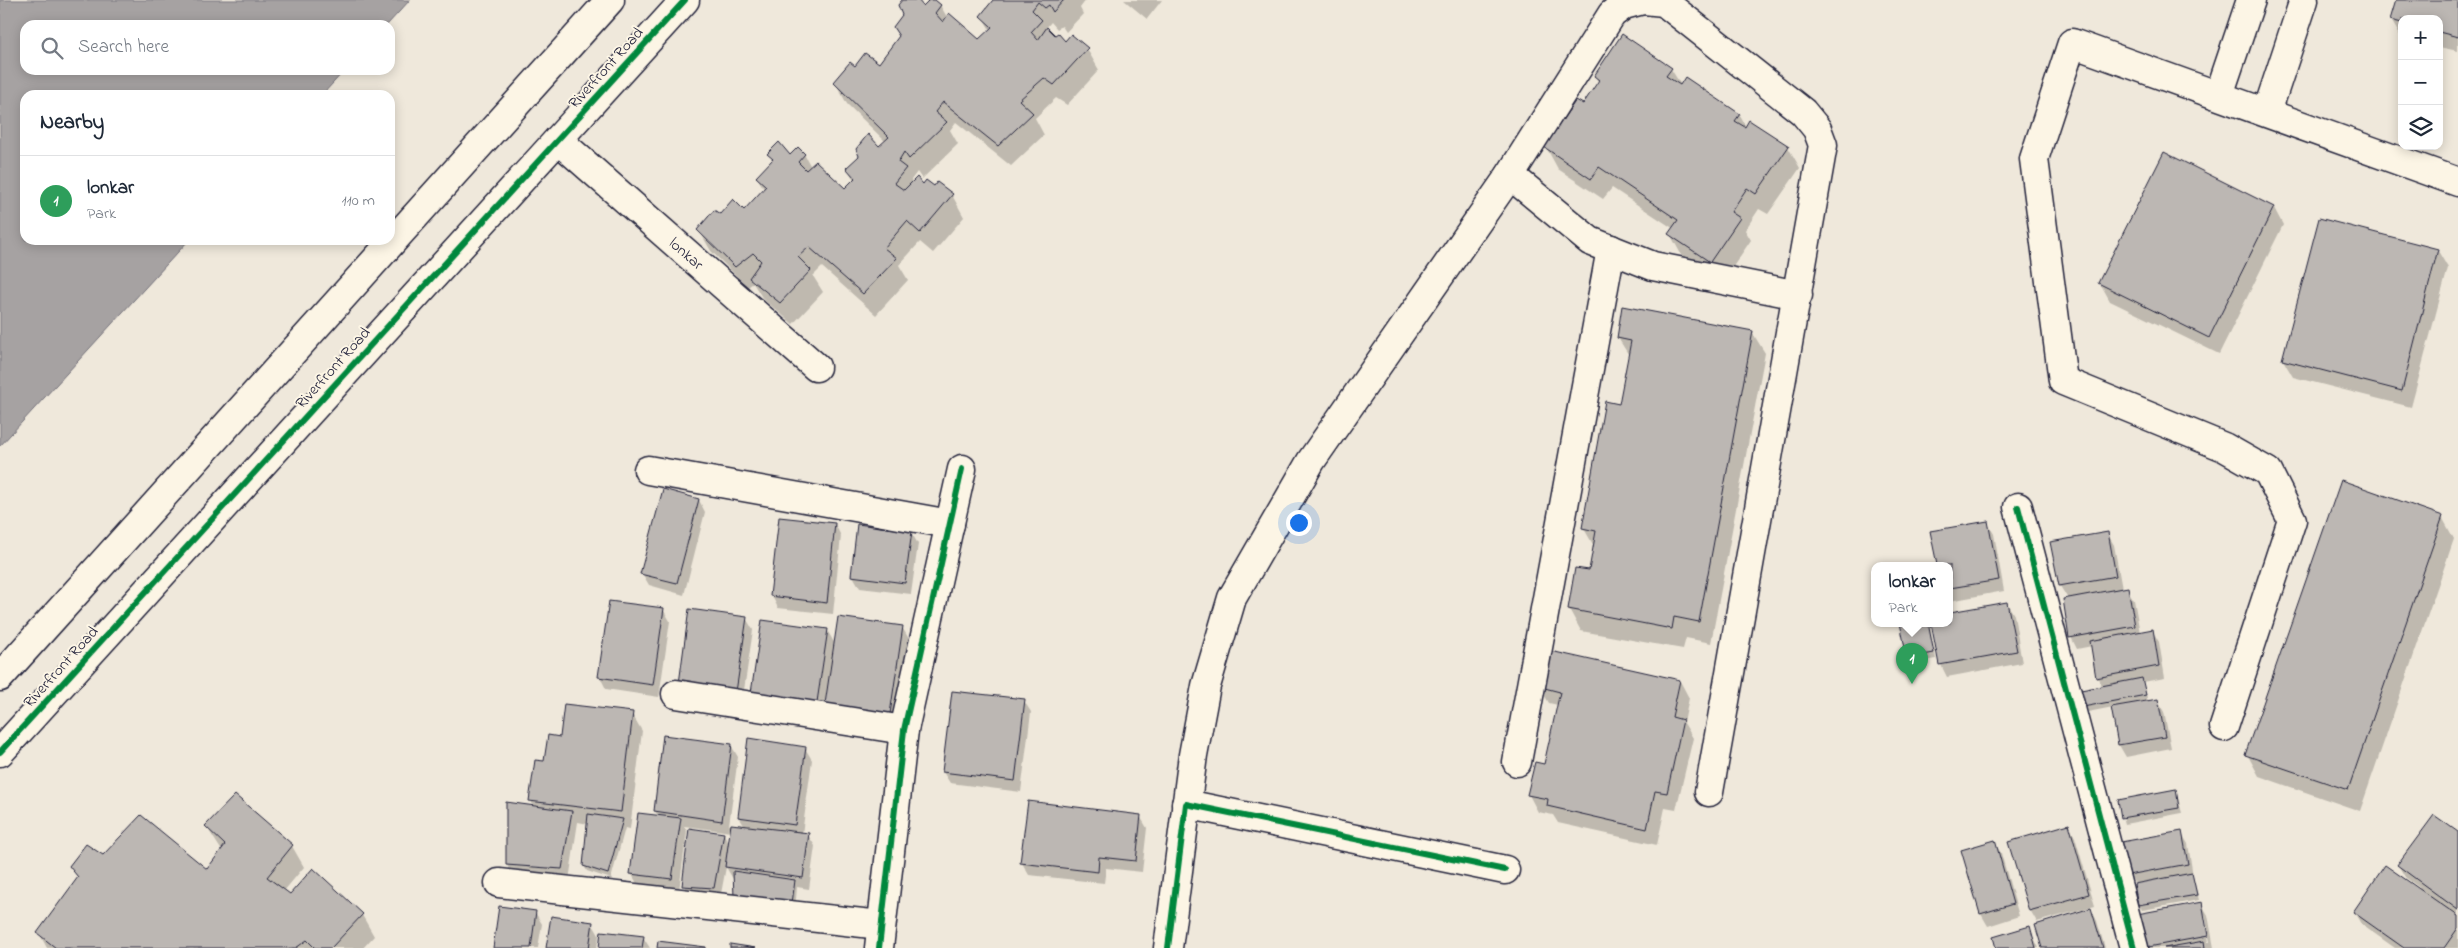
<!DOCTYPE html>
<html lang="en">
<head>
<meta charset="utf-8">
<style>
  :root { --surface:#fff; --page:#f6f6f7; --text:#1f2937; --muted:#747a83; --line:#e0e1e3; --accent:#0b8043 }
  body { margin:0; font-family:"Indie Flower",sans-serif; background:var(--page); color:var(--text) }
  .controls { position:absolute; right:15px; top:15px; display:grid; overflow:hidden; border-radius:10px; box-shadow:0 2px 12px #0003 }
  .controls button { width:45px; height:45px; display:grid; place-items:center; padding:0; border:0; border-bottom:1px solid var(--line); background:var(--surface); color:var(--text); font:25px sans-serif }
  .you { position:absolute; left:1298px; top:522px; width:18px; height:18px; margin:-12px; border:4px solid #fff; border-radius:50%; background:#1a73e8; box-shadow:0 0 0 8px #1a73e833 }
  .badge { display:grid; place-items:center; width:32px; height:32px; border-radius:50%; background:var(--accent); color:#fff; font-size:16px; font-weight:700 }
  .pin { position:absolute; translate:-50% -41px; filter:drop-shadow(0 1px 2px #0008) }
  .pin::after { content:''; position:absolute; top:26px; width:18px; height:15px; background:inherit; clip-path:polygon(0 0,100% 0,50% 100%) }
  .popup { position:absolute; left:1871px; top:562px; width:82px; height:65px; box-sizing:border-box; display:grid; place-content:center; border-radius:10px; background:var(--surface); filter:drop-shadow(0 1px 4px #0005); font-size:16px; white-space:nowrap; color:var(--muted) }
  .popup b { font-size:19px; color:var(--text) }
  .popup::after { content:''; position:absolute; left:50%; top:100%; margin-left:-10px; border:10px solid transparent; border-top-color:var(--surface) }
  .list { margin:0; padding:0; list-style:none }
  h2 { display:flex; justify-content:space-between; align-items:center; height:65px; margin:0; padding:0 20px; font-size:21px }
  h2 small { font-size:16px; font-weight:400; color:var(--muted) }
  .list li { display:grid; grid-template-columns:32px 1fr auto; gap:15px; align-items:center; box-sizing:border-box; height:90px; padding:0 20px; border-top:1px solid var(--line) }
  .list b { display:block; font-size:19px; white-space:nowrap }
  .list p { margin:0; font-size:16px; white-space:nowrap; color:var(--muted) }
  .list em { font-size:16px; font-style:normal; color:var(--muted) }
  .icon { flex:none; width:28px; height:28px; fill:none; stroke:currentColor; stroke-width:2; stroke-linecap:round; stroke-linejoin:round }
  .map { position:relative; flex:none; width:2458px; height:948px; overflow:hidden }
  .search { position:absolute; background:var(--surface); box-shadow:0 2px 12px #0003; left:20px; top:20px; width:375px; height:55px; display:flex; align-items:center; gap:12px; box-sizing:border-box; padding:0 18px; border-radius:15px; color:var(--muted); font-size:19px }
  .panel { position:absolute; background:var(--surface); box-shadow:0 2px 12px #0003; left:20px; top:90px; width:375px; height:155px; border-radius:15px }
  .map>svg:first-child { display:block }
  .water { fill:#a6a2a2; stroke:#716f79 }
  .shadow { fill:#0003; fill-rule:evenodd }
  .building { fill:#bcb7b3; stroke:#22223b }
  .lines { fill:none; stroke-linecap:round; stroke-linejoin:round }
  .minor-casing { stroke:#22223b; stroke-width:31 }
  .minor { stroke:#fcf5e5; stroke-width:28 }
  .cycleway-casing { stroke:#fcf5e5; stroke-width:9 }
  .cycleway { stroke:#00873e; stroke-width:6 }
  .labels { text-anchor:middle; stroke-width:4; stroke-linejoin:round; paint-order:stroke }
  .street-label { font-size:16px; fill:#22223b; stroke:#fcf5e5 }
</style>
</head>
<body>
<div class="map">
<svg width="2458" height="948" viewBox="0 0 2458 948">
  <rect width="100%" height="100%" fill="#efe8db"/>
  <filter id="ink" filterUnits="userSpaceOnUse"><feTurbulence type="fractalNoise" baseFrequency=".02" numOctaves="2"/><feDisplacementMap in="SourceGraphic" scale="10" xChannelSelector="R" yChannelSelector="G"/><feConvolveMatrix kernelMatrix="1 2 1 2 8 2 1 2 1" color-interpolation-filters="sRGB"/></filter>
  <g filter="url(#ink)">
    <polygon class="water" points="0,0 410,0 387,25 25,25 25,70 345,70 322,95 25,95 25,240 189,240 0,446"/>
    <g class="shadow">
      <polygon points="904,0 916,0 923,7 933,0 940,5 947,17 979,41 990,30 982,16 995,0 1086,0 1080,8 1083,14 1066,32 1062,26 1057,29 1051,22 1046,28 1065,43 1087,49 1099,70 1067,105 1056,98 1035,118 1044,135 1011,166 956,122 950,130 958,144 922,179 917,172 911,180 913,183 952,195 964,217 933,253 920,242 899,265 908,280 876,315 822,267 813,276 823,292 793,324 763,299 753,283 748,287 711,251 699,230 720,216 744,212 764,189 757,177 773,161 769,154 790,157 804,154 811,167 845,190 854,180 847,168 886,142 847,104 835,82 856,68 879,64 900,38"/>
      <polygon points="1124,0 1162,0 1147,19"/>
      <polygon points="2397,0 2458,0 2458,51 2439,47 2439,19 2402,19 2401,37 2391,20"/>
      <polygon points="1671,69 1681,85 1739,114 1746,127 1788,147 1800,168 1768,214 1759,209 1745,230 1751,240 1722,283 1682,256 1670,234 1674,229 1612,188 1603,199 1558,169 1546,147 1583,106 1599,83 1595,76"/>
      <polygon points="2164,154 2274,208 2283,225 2219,354 2110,301 2100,283"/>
      <polygon points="2320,220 2438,251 2448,268 2411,407 2293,377 2283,360"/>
      <polygon points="1752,332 1765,353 1711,643 1686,638 1683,649 1581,631 1569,609 1576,569 1590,572 1595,548 1583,527 1620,406 1630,357 1618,338"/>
      <polygon points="699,500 705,512 684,595 649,585 642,573"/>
      <polygon points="2442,517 2454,539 2360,811 2259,776 2247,754"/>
      <polygon points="1987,522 1994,534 2004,591 1950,601 1950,565 1938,565 1932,532"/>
      <polygon points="835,524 841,536 833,614 778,608 772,596"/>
      <polygon points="911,532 918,544 911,594 860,588 853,576"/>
      <polygon points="2107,533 2114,545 2122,589 2127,589 2134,600 2140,633 2152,630 2159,642 2165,678 2143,682 2148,702 2158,701 2164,712 2171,748 2126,757 2119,745 2113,707 2088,712 2085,706 2103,687 2097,677 2092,646 2077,649 2071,637 2068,599 2060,586 2052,543"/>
      <polygon points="2007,603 2014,615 2022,663 1947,677 1941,665 1933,623 1950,623 1950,614"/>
      <polygon points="663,609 670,621 659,697 606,689 600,677"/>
      <polygon points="690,610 746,618 753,630 741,710"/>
      <polygon points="1901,623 1929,623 1936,659 1911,663 1908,657"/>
      <polygon points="902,627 909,639 896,725 759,704 827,630 835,644"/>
      <polygon points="1680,681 1689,698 1684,723 1693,738 1676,810 1665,808 1657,845 1558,823 1553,815 1538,812 1529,795 1545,766 1558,705 1549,703 1539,686"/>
      <polygon points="1024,701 1031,712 1021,792 950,783 943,772"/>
      <polygon points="632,714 642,731 630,829 625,828 611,879 587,871 584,866 588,824 578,822 569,880 514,877 507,865 534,807 530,800 545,763 561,738"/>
      <polygon points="731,745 738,757 729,825 745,827 739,817 805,748 812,760 802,834 808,835 815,846 809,889 797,887 795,910 733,879 726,867 720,899 691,897 684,886 724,834 729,844 731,832 684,826 687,831 679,891 638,885 631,873 658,816 655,811"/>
      <polygon points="2176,791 2182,813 2125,824 2119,801"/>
      <polygon points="1140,816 1147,828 1142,872 1106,868 1104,883 1029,875 1022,863"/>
      <polygon points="2068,825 2075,837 2095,906 2037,922 2030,910"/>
      <polygon points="206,826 292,846 304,867 284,891 290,896 362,915 374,936 363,948 47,948 39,933 78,879 71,866 103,856 207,871 222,851"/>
      <polygon points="2181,832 2188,844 2193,876 2199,900 2142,910 2139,905 2135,884 2129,874"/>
      <polygon points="2458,833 2458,948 2395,948 2361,924 2354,912 2420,888 2405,877 2398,865"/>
      <polygon points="1994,842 2001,853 2019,916 1988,926 1981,914 1963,851"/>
      <path d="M 2201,903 L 2208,915 L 2214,948 L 2145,948 ZM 2203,914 L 2205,914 L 2210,942 L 2208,942 Z"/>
      <polygon points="2091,909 2097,921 2105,948 2043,948"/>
      <polygon points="535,912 542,924 538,948 495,948"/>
      <polygon points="592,923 599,935 597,948 548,948"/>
      <polygon points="2029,928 2039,948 1997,948"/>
      <polygon points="643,937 650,948 600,948"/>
    </g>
    <g class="building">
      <polygon points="902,0 918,0 923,6 929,0 935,0 941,5 935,13 943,22 949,13 979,39 992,27 980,16 993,0 1064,0 1053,12 1049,5 1045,8 1038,2 1032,10 1042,20 1031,32 1038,40 1047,27 1055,35 1058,33 1065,41 1071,34 1088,48 1054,85 1044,78 1019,100 1033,113 998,146 943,102 935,112 947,122 909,159 904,152 898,162 906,168 894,183 904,190 917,177 923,184 926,180 934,186 937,182 953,194 920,233 907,221 884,248 897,258 863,294 809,247 798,257 811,270 780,303 749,278 761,261 753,253 735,267 697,230 714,210 720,214 733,199 744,210 766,186 756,177 773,159 767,154 779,142 790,155 798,147 805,154 798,162 806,170 816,161 845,188 855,178 846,168 859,156 856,149 868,134 879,146 889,137 833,82 850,62 855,66 865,53 879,63 899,36 893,27 902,15 898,5"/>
      <polygon points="2396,0 2458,0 2458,37 2439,32 2439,19 2402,19 2402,23 2390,20"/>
      <polygon points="1622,34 1672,68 1666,76 1680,85 1685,77 1740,114 1735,121 1745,127 1749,120 1789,146 1756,194 1747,188 1731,212 1740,218 1710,262 1668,234 1678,220 1599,167 1591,179 1544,147 1576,100 1583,104 1599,80 1594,76"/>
      <polygon points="2164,152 2274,207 2209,338 2098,283"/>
      <polygon points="2319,218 2438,249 2402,391 2282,360"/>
      <polygon points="1622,306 1753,331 1699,622 1674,617 1672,629 1568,609 1575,568 1589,570 1596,531 1582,528 1605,401 1619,404 1631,341 1617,338"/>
      <polygon points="2341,480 2443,516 2348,790 2245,755"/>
      <polygon points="663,489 699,499 677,583 640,574"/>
      <polygon points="779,517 835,523 827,603 770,596"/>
      <polygon points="1988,521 1999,580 1950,588 1950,565 1937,565 1930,531"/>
      <polygon points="857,524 912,531 905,583 851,576"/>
      <polygon points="2108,532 2116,576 2059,586 2050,542"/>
      <polygon points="2128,587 2135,626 2069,638 2063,599"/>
      <polygon points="609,601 664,608 653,685 598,677"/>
      <polygon points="2007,602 2017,651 1939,665 1931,623 1950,623 1950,612"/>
      <polygon points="689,609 747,617 735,699 678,691"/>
      <polygon points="838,617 903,626 890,714 825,704"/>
      <polygon points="762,620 828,629 817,702 751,693"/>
      <polygon points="1900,623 1928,623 1934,653 1907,658"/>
      <polygon points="2153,629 2159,666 2096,678 2090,641"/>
      <polygon points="1546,650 1680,680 1672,717 1683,720 1667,793 1655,791 1647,829 1547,806 1548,799 1527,795 1535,762 1544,764 1560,692 1537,686"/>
      <polygon points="2142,678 2146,695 2083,707 2081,690"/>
      <polygon points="952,691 1025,699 1015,781 942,772"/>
      <polygon points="2158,699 2165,737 2118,745 2111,707"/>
      <polygon points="564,704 633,712 621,812 529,801 535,760 544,761 548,735 560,737"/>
      <polygon points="663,735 732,744 722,821 654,811"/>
      <polygon points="748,738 806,747 795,825 738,817"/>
      <polygon points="2176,789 2179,808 2121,818 2118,800"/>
      <polygon points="235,795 293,845 267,877 290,894 313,868 363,914 331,948 315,948 307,940 296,948 56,948 37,933 78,877 69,866 86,844 103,855 141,815 207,869 225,845 205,826"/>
      <polygon points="1028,801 1141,815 1136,861 1099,857 1098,872 1020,863"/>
      <polygon points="506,802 572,811 562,869 506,865"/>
      <polygon points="638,813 681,818 672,879 630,874"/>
      <polygon points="588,814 623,819 608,874 583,866"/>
      <polygon points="2434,815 2458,832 2458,910 2397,865"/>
      <polygon points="731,824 809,833 803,878 725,867"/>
      <polygon points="2069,824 2089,894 2029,911 2008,842"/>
      <polygon points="689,828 724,833 714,888 682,886"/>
      <polygon points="2182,831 2188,864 2128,875 2121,842"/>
      <polygon points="1995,840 2013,904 1980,914 1961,850"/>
      <polygon points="2385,865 2458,916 2458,928 2444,948 2404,948 2353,912"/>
      <polygon points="733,871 795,880 792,904 734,897"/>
      <polygon points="2192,873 2197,895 2138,905 2134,884"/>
      <polygon points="2202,902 2208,936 2143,948 2137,914"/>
      <polygon points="499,906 536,911 531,948 493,948"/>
      <polygon points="2091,908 2103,948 2042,948 2035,925"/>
      <polygon points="551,916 593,922 589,948 546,948"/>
      <polygon points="2030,926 2036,948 1996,948 1993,937"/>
      <polygon points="601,931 644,936 642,948 599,948"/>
      <polygon points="658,941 706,947 706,948 657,948"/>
      <polygon points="2204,941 2205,948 2164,948"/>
      <polygon points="730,944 756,948 730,948"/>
    </g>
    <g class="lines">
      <g class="minor-casing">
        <g id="minor">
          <polyline points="1644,0 1664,2 1803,112 1817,129 1823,145 1709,792"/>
          <polyline points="2219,95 2251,0"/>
          <polyline points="2267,112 2304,0"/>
          <polyline points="558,140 816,367"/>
          <polyline points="1510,175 1590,241 1653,266 1798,295"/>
          <polyline points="648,470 950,524"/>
          <polyline points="2018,507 2134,948"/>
          <polyline points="0,677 610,0"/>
          <polyline points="676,694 904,730"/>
          <polyline points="2224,727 2292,520 2268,472 2224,447 2063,381 2034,159 2072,43 2458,182"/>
          <polyline points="0,752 685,0"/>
          <polyline points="1517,762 1611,249"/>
          <polyline points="1186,804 1505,870"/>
          <polyline points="499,883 881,925"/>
          <polyline points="879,948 904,730 962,469"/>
          <polyline points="1168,948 1193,755 1206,686 1232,598 1311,461 1510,175 1612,14 1624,5 1643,0"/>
        </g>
      </g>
      <use href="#minor" class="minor"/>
      <g class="cycleway-casing">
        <g id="cycleway">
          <polyline points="2018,507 2134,948"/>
          <polyline points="0,752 685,0"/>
          <polyline points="879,948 904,730 962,469"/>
          <polyline points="1168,948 1186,804 1505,870"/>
        </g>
      </g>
      <use href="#cycleway" class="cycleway"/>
    </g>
  </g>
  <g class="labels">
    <g class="street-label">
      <text transform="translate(605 67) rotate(-48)" y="6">Riverfront Road</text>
      <text transform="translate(687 253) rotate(41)" y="6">lonkar</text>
      <text transform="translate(332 367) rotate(-48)" y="6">Riverfront Road</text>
      <text transform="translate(60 666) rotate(-48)" y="6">Riverfront Road</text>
    </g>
  </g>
</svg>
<div class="controls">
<button>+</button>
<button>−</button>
<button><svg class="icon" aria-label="layers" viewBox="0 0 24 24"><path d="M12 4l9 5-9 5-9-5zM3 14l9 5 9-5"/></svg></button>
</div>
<div class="you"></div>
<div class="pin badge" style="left:1912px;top:684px;background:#2e9e5b">1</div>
<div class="popup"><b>lonkar</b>Park</div>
<div class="search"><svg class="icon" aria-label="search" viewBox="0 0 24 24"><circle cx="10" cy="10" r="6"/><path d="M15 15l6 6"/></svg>Search here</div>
<section class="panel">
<h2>Nearby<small></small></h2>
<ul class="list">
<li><span class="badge" style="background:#2e9e5b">1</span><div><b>lonkar</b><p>Park</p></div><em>110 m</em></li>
</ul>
</section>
</div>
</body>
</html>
